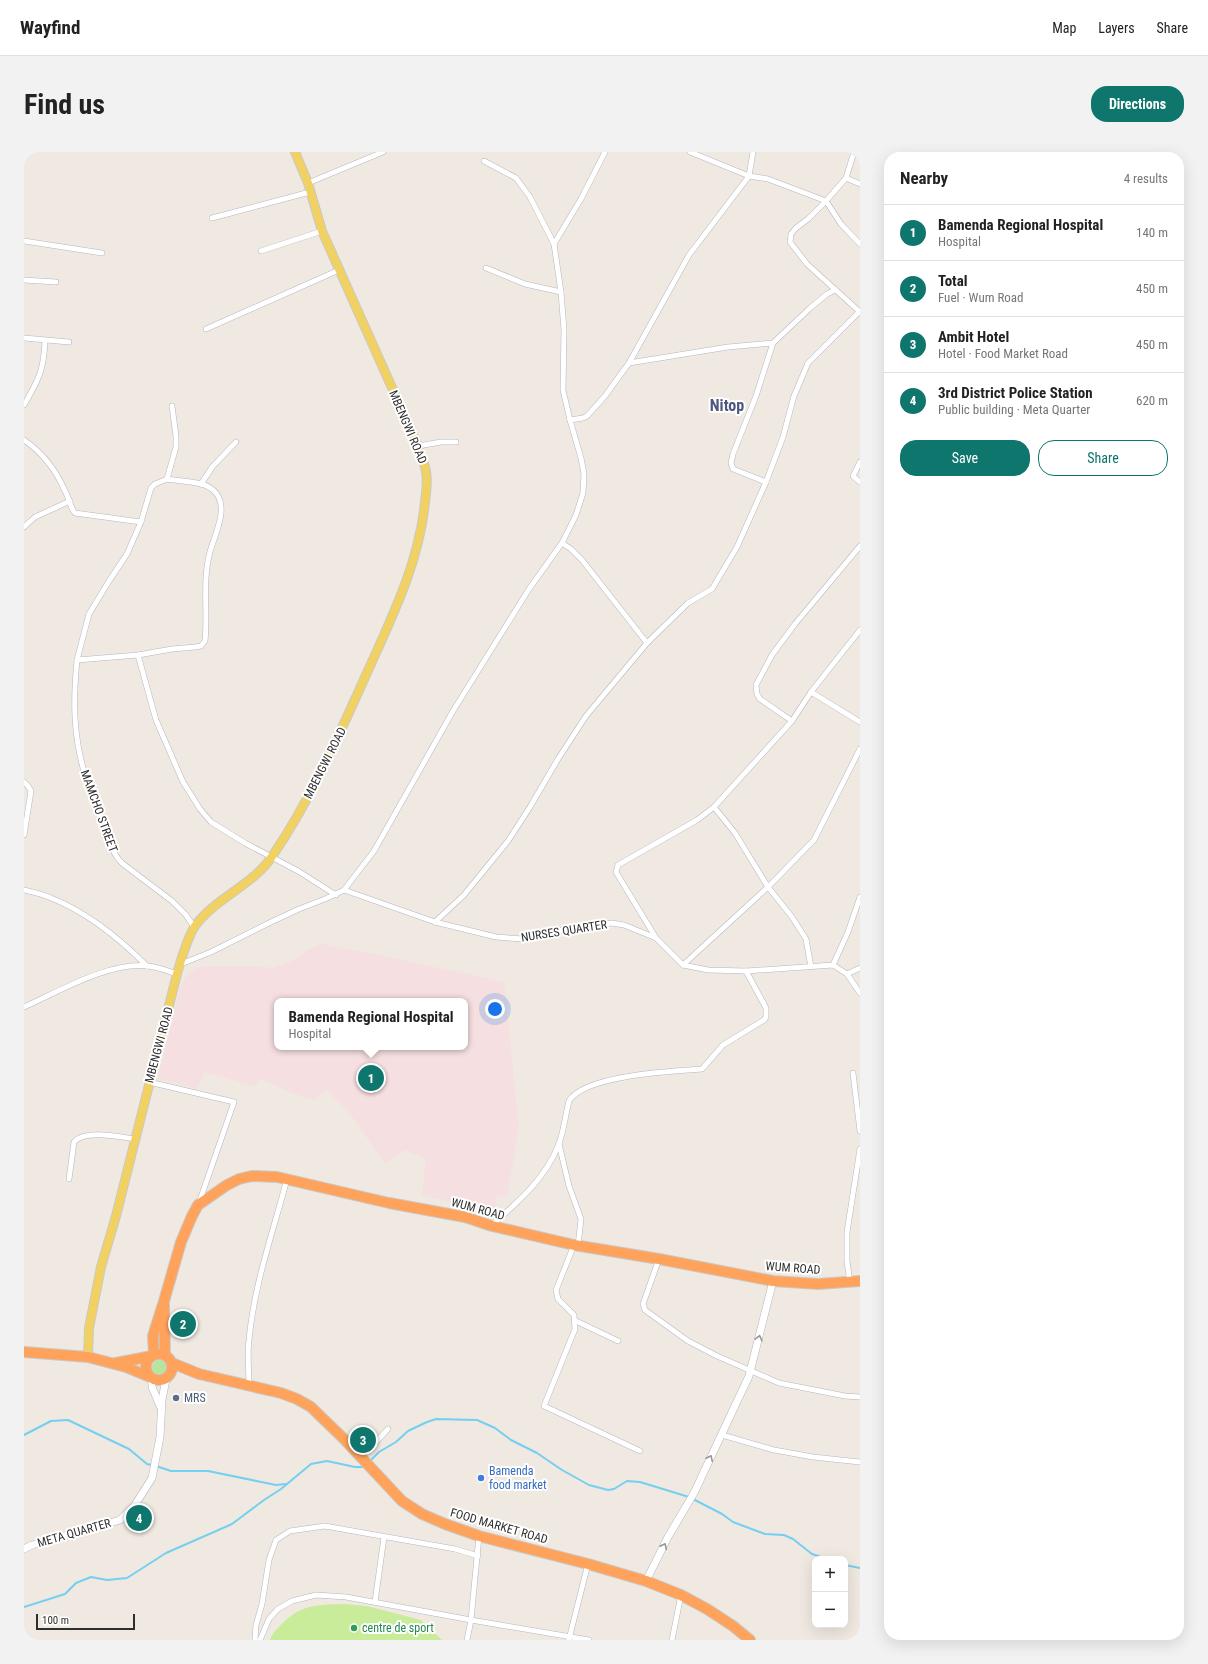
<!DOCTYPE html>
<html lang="en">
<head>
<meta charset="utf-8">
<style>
  :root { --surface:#fff; --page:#f2f2f2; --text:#222; --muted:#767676; --line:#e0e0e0; --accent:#0f766e }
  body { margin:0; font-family:"Roboto Condensed",sans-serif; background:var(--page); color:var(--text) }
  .controls { position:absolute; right:12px; bottom:12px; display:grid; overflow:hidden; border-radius:8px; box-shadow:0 4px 16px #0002 }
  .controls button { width:36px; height:36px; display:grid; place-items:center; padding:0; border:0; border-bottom:1px solid var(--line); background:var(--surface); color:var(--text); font:20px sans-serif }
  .scale { position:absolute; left:12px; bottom:10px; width:99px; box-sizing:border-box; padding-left:4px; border:2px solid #2e2e2e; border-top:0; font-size:11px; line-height:14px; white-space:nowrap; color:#2e2e2e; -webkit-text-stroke:3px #fff; paint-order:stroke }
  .you { position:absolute; left:471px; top:857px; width:14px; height:14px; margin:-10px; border:3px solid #fff; border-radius:50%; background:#1a73e8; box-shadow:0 0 0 6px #1a73e833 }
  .badge { display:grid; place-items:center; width:26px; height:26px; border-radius:50%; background:var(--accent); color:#fff; font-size:13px; font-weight:700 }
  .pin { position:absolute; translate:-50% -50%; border:2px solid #fff; box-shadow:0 1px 4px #0006 }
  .popup { position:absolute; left:250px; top:846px; width:194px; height:52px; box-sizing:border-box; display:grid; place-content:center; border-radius:8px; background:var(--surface); filter:drop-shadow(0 1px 3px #0005); font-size:13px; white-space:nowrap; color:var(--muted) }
  .popup b { font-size:15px; color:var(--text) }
  .popup::after { content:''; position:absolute; left:50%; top:100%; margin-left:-8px; border:8px solid transparent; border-top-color:var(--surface) }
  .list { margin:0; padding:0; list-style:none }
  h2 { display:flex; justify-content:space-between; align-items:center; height:52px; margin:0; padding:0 16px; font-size:17px }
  h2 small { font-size:13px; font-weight:400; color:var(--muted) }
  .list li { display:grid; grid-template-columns:26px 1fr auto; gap:12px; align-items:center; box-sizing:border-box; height:56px; padding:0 16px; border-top:1px solid var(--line) }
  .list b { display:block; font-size:15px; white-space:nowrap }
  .list p { margin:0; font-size:13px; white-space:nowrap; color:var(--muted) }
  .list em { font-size:13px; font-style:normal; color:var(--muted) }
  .actions { display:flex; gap:8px; padding:12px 16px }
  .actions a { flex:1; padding:9px 0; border:1px solid var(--accent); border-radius:16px; text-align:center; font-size:14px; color:var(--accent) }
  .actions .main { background:var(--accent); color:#fff }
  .map { position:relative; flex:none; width:836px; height:1488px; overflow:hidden; border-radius:16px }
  header { display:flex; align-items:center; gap:24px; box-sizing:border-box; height:56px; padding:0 20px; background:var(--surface); border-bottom:1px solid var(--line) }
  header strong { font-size:19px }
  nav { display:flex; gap:22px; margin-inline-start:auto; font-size:14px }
  .intro { display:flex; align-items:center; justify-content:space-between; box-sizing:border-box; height:96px; padding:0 24px }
  h1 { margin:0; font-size:28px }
  .button { padding:10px 18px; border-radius:16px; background:var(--accent); color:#fff; font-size:14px; font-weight:700 }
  main { display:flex; gap:24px; padding:0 24px }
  aside { flex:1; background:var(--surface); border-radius:16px; box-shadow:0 4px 16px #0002 }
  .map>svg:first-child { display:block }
  .medical { fill:#f5dfe0; fill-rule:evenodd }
  .green { fill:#b6e59e }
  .pitch { fill:#c9ec9a }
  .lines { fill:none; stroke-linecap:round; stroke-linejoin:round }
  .stream { stroke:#75cff0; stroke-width:2 }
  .street-casing { stroke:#b4b7c1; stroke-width:6 }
  .secondary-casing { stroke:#b4b7c1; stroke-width:8 }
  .primary-casing { stroke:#c9c9c9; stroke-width:10 }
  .highway-casing { stroke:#c9c9c9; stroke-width:12 }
  .street { stroke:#fff; stroke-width:5 }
  .secondary { stroke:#fff; stroke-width:7 }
  .primary { stroke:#f2d163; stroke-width:8 }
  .highway { stroke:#ffa35c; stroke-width:10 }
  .oneway { stroke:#969696 }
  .service-dot { fill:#5c6f8a; stroke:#fff; stroke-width:1.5 }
  .shop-dot { fill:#3f7fe0; stroke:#fff; stroke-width:1.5 }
  .leisure-dot { fill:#2e9e5b; stroke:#fff; stroke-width:1.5 }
  .labels { text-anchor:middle; stroke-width:4; stroke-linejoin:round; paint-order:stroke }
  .street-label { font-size:12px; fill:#2e2e2e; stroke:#fff }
  .service-label { font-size:12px; fill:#4e5e75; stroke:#fff; text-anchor:start }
  .shop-label { font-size:12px; fill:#366cbe; stroke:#fff; text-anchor:start }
  .leisure-label { font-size:12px; fill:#27864d; stroke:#fff; text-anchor:start }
  .district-label { font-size:16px; font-weight:bold; fill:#4d5680; stroke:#fff }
</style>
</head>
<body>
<header>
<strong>Wayfind</strong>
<nav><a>Map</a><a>Layers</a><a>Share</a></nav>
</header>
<div class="intro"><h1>Find us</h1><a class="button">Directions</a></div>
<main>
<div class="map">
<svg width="836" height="1488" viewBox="0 0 836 1488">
  <rect width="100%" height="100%" fill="#efe9e1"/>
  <path class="medical" d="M 297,792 L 336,799 L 480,830 L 495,975 L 483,1045 L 473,1044 L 470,1060 L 398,1043 L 402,1007 L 381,998 L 361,1012 L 327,963 L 302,938 L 291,948 L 268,941 L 236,927 L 230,934 L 181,920 L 173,937 L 134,926 L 156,836 L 164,821 L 174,815 L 192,814 L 234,814 L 248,816 L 266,810 L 285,797 ZM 253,849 L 441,849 L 441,895 L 253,895 Z"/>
  <circle class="green" cx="136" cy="1216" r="8"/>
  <path class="pitch" d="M 320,1452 L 343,1454 L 397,1468 L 418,1488 L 246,1488 C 247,1483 251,1479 255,1475 C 276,1452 291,1453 320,1452 Z"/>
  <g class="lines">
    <g class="stream">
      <polyline points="0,1283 27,1269 44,1268 105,1297 123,1312 128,1313"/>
      <polyline points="346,1309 355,1300 372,1290 384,1279 403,1270 412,1267 453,1268 471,1276 487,1288 513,1301 538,1318 565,1333 584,1338 590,1337 603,1329 616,1330 665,1345"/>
      <polyline points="132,1314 147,1319 184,1319 252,1333 262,1332"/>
      <polyline points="669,1347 698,1362 709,1370 741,1382 760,1383 769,1387 788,1402 803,1407"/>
      <polyline points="821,1413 836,1416"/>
      <polyline points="0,1455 41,1442 52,1431 67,1425 83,1428 103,1426 142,1401 208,1372 240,1348 257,1337 287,1312 303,1309 331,1315 339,1315 341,1313"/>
    </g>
    <g class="street-casing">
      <g id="street">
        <polyline points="666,0 725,24 729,0"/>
        <polyline points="460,9 492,26 506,45 530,92"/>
        <polyline points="822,26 830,0"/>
        <polyline points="284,31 359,0"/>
        <polyline points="188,66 286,40"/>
        <polyline points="0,89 78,101"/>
        <polyline points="836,92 817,72 802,49 784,67 772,76 767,82 766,90 783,112 836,160"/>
        <polyline points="237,99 298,79"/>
        <polyline points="462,116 501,132 537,140"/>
        <polyline points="0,128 32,130"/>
        <polyline points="182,177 315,118"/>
        <polyline points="0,186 45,190"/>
        <polyline points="605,211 704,195 749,191"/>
        <path d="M 0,253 C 14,229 20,218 21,189"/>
        <polyline points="546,268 559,266 563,264 581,244 605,211 665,103 725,24 744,27 802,49 822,26 836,32"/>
        <path d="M 0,288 C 19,301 32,318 41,339 C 45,346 46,355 51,361 L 117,370"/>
        <polyline points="394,294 417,290 432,290"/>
        <polyline points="836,310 829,324 836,330"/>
        <path d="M 143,327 C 158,330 182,328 192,341 C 205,357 190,384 186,400 C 178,429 184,459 181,489 L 177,494 L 171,495 L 148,497 L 114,503 L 53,508 L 65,462 L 85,429 L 103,402 L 117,370 L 127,336 L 131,332 Z"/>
        <polyline points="143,327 152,295 152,284 148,254"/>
        <polyline points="742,330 709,317 707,311 709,302 732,244 749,191 785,157 803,142 811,138"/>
        <polyline points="177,332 189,314 212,290"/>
        <polyline points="0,375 11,365 46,349"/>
        <polyline points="538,391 547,397 558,408 623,491"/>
        <polyline points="114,503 132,568 159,630 176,657 187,670 221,691 274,719 312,743"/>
        <path d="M 53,508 C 49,549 49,585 62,626 C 67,641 75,656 80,671 C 85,687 87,701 99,712 L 148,749 L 162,763 L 170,775"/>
        <polyline points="787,540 836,570"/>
        <polyline points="768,569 736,547 733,542 732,533 748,503 771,472 836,394"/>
        <polyline points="0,630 4,634 7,639 0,683"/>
        <polyline points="690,655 711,681 744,735 768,765 782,787 787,815"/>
        <path d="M 0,738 C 9,740 18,742 27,746 C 63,760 96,787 123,814"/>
        <polyline points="320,738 411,770 472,785 499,787 548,776 588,771 600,773 632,786 659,813 684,818 722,819 809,813 823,822 836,841"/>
        <polyline points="411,770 440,743 484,689 506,655 534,607 562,564 623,491 664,451 688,437 713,395 742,330 759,285 770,244 784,211 835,160"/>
        <polyline points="632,786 592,720 594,713 673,668 690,655 768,569 787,540 836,478"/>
        <polyline points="157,812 187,800 247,770 275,757 301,747 320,738 350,699 429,559 462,506 505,437 538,391 552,363 559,341 560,322 557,306 546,268 539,238 540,178 537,140 530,92 557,47 581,0"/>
        <polyline points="659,813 744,735 790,688 836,597"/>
        <polyline points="809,813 824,780 836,745"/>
        <polyline points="823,822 836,816"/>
        <path d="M 0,855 C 34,840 86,809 124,814 C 134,815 144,819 153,822"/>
        <polyline points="829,921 836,979"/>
        <polyline points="125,930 210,950 175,1051"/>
        <polyline points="535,992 545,1034 557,1067 554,1094"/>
        <path d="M 45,1027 L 50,990 C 61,977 96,985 111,987"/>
        <path d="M 468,1073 C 494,1050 521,1027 534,994 C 540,980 541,964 545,949 C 560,923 649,919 678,917 L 699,893 L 740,868 L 742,865 L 742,856 L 722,819"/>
        <polyline points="550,1093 532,1138 534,1147 550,1163 551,1177 520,1254 616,1299"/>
        <polyline points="635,1107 619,1152 621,1158 664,1189 693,1204 755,1231 821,1244 836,1245"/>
        <polyline points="826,1131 823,1109 823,1080 836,997"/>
        <polyline points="552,1169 594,1189"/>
        <path d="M 225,1233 C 225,1218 223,1203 225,1188 C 230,1133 249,1080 263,1027"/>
        <polyline points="698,1283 750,1298 789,1305 836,1310"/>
        <polyline points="336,1303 352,1290 364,1277"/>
        <polyline points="351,1450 360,1385"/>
        <polyline points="545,1487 564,1412"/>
        <polyline points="231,1488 232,1473 238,1452 245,1408 252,1388 266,1379 301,1374 431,1397 454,1404"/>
        <polyline points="236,1488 245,1467 254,1457 268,1449 292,1443 322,1445 447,1468 565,1488"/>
        <polyline points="443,1488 447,1468 455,1384"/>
        <polyline points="648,1488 657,1443"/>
      </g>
    </g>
    <g class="secondary-casing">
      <g id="secondary">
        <polyline points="128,1226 128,1235 136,1254"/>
        <polyline points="0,1397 8,1393 96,1368 111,1353 128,1326 136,1285 138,1248 142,1227"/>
        <polyline points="622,1429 644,1385 670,1341 725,1224 749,1129"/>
      </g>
    </g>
    <g class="primary-casing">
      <path id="primary" d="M 64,1205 L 65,1176 L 77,1115 L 92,1064 L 153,822 C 157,808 163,786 171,774 C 191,746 230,733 249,703 C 287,647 314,585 342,523 C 367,467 395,412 401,350 C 402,341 404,329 402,320 C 401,311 396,302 394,294 L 298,79 L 284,31 L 271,0"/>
    </g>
    <g class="highway-casing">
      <g id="highway">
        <polyline points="140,1153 141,1203"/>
        <polyline points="0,1200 64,1205 102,1215 126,1225"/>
        <circle cx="135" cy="1215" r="13"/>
        <polyline points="130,1203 129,1184 133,1171 140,1149 157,1090 168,1064 174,1053 203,1033 215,1027 228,1024 253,1025 365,1051 441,1065 468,1074 550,1093 635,1107 749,1129 794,1132 836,1129"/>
        <polyline points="92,1211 128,1204"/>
        <polyline points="148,1211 175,1222 257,1241 273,1247 287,1255 320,1287 378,1349 398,1362 421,1372 455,1384 564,1412 622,1429 657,1443 683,1457 709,1474 726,1488"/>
      </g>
    </g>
    <use href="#street" class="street"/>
    <use href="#secondary" class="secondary"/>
    <use href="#primary" class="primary"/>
    <use href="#highway" class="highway"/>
  </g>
  <defs><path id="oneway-chevron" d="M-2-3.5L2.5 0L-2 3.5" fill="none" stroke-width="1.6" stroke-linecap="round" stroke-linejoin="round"/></defs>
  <g class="oneway">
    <use href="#oneway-chevron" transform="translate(735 1186) rotate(-76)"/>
    <use href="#oneway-chevron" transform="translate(686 1306) rotate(-64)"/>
    <use href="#oneway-chevron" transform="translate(640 1394) rotate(-64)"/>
  </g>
  <circle class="service-dot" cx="152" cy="1246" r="4"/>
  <circle class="shop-dot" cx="457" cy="1326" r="4"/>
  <circle class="leisure-dot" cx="330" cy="1476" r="4"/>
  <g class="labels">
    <g class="street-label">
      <text transform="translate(384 275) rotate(67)" y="4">MBENGWI ROAD</text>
      <text transform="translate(301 611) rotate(-63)" y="4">MBENGWI ROAD</text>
      <text transform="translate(75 659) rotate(70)" y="4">MAMCHO STREET</text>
      <text transform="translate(540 779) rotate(-9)" y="4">NURSES QUARTER</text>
      <text transform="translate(135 893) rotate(-75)" y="4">MBENGWI ROAD</text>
      <text transform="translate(454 1057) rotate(15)" y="4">WUM ROAD</text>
      <text transform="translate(769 1116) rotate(4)" y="4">WUM ROAD</text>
      <text transform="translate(475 1374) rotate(16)" y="4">FOOD MARKET ROAD</text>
      <text transform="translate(50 1381) rotate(-16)" y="4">META QUARTER</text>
    </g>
    <g class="service-label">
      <text x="160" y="1250">MRS</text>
    </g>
    <g class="shop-label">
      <text x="465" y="1323">Bamenda<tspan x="465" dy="14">food market</tspan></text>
    </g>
    <g class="leisure-label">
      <text x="338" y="1480">centre de sport</text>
    </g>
    <g class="district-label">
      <text x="703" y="259">Nitop</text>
    </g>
  </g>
</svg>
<div class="controls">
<button>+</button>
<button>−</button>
</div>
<div class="scale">100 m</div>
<div class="you"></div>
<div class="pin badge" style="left:347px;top:926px">1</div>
<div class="popup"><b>Bamenda Regional Hospital</b>Hospital</div>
<div class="pin badge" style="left:159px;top:1172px">2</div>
<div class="pin badge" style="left:339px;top:1288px">3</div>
<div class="pin badge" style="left:115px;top:1366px">4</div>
</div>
<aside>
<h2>Nearby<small>4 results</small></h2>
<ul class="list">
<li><span class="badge">1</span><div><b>Bamenda Regional Hospital</b><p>Hospital</p></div><em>140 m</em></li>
<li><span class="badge">2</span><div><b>Total</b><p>Fuel · Wum Road</p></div><em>450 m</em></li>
<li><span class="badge">3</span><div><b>Ambit Hotel</b><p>Hotel · Food Market Road</p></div><em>450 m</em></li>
<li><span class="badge">4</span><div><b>3rd District Police Station</b><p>Public building · Meta Quarter</p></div><em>620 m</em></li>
</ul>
<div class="actions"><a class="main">Save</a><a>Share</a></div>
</aside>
</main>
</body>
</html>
